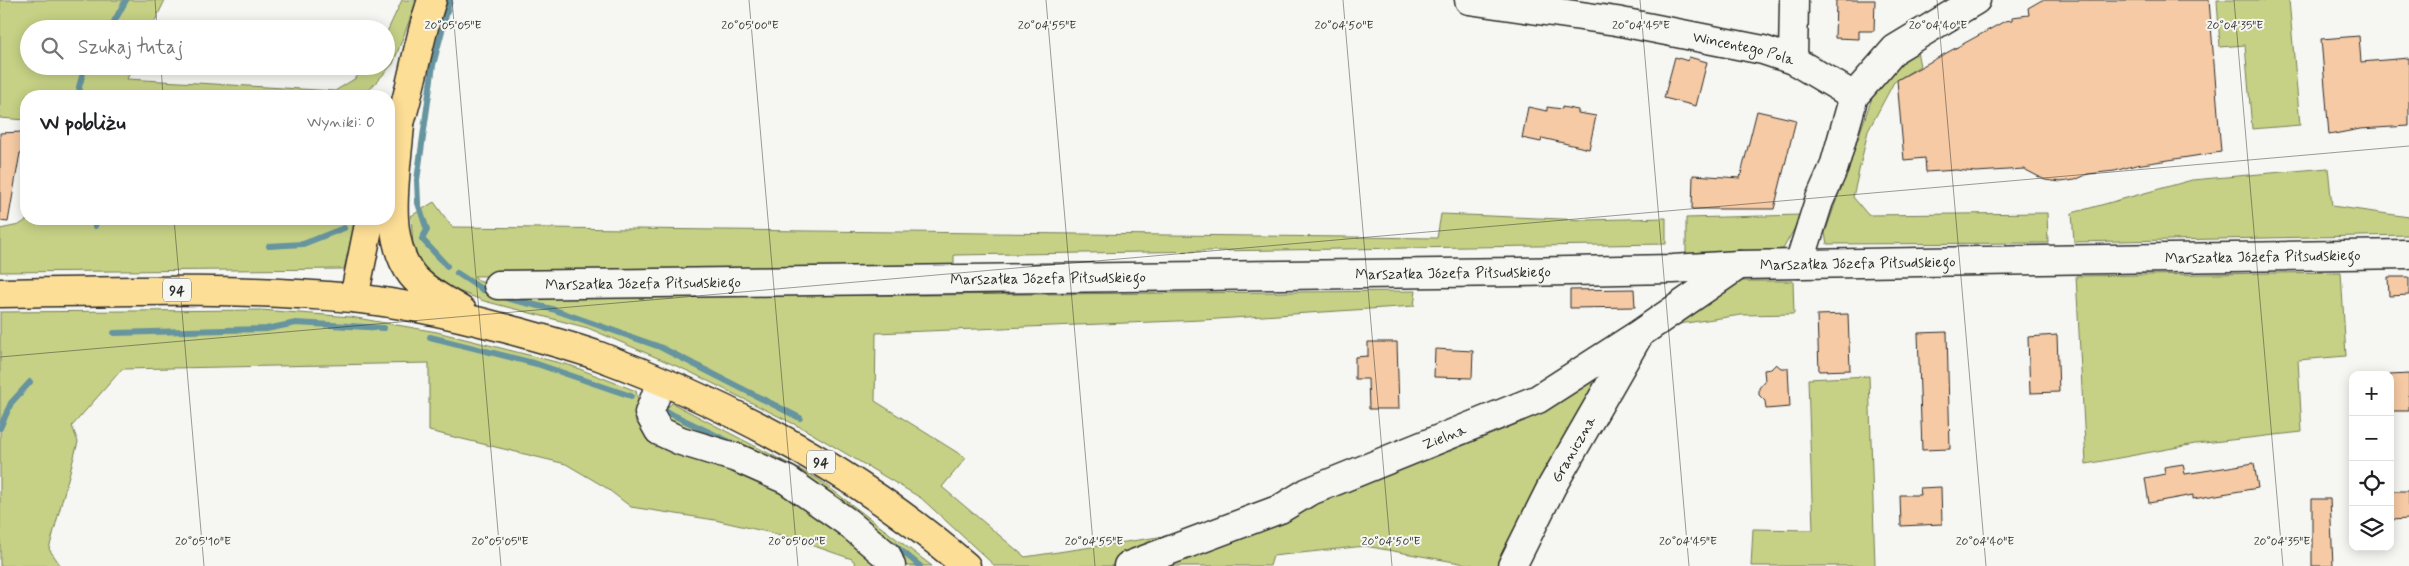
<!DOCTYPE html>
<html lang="pl">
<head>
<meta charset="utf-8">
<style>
  :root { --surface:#fff; --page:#f6f6f6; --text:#202124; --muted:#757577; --line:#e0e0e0 }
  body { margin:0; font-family:Mynerve,sans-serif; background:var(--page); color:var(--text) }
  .controls { position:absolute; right:15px; bottom:15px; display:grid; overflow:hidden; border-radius:10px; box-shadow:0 2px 12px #0003 }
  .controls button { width:45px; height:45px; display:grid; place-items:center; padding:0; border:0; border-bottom:1px solid var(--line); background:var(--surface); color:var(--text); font:25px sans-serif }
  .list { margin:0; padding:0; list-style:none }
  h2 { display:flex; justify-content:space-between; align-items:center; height:65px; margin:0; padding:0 20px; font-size:21px }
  h2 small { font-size:16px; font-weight:400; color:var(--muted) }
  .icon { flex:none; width:28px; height:28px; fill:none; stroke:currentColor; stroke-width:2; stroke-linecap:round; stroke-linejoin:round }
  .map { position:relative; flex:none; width:2409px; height:566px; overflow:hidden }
  .search { position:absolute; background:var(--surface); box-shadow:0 2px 12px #0003; left:20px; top:20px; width:375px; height:55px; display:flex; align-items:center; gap:12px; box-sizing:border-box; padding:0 18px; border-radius:28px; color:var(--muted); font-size:19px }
  .panel { position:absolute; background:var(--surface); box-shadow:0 2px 12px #0003; left:20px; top:90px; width:375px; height:135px; border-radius:20px }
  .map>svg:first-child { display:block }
  .green { fill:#c6d185; stroke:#787e58 }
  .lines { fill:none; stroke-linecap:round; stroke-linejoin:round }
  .stream { stroke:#66949f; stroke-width:6 }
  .building { fill:#f5caa4; stroke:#2b2b2b }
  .minor-casing { stroke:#2b2b2b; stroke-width:31 }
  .major-casing { stroke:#2b2b2b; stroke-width:31 }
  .minor { stroke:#f6f6f2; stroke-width:28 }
  .major { stroke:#fdde96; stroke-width:28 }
  .ticks { fill:none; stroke:#2b2b2b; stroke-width:1; stroke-opacity:0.45 }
  .labels { text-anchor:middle; stroke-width:4; stroke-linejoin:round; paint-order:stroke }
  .shield { fill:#f6f6f2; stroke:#686867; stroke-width:1 }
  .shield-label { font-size:14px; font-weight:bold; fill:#2b2b2b }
  .street-label { font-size:15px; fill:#2b2b2b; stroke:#f6f6f2 }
  .ticks-label { font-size:12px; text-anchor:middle; fill:#2b2b2b; stroke:#f6f6f2; stroke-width:4; stroke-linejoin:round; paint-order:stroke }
</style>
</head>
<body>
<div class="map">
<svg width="2409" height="566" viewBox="0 0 2409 566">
  <rect width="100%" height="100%" fill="#f6f6f2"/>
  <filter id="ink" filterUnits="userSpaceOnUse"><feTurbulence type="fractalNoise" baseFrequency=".02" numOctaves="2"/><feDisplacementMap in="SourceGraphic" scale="10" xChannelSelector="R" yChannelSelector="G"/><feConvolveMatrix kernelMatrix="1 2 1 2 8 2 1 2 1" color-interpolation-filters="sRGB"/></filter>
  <g filter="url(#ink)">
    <g class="green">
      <polygon points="0,0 165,0 151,29 29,29 29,66 133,66 127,79 335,91 356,78 364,66 386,66 386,34 402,0 417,0 393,64 365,94 377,96 26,96 26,120 0,118"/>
      <polygon points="2217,0 2289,0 2300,125 2252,129 2245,45 2220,47"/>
      <polygon points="1917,51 1920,66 1894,82 1868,131 1853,197 1868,215 2047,213 2048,243 1827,244 1825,233 1874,92 1888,74"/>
      <polygon points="2328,168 2332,206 2409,217 2409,235 2074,242 2072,213 2192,180"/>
      <polygon points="434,202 452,227 1437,238 1441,214 1586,220 1666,218 1666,244 954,255 954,268 474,276 479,281 521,295 925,295 1416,291 1414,306 1202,320 876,333 875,401 966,458 942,487 1025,557 1192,532 1116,566 995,566 921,498 806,430 688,371 588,328 484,301 435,282 414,261 411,216"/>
      <polygon points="1802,215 1783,249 1686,255 1686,218"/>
      <polygon points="28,219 356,219 344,269 0,272 0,229 19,225"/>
      <polygon points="2341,272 2346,356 2298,360 2302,432 2195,444 2086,464 2076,276"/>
      <polygon points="1725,281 1793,281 1794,314 1741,315 1679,324"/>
      <polygon points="261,310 351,317 437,332 572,366 636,391 643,424 791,490 881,566 857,566 852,559 785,536 715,520 631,507 605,487 566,464 429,431 429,363 122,369 72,426 78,442 49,549 61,566 0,566 0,312"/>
      <polygon points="1615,362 1506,566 1477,566 1365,546 1273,556 1270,566 1148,566 1313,499"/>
      <polygon points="1869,376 1875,566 1751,566 1753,529 1813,530 1808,379"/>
      <polygon points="672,403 818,479 932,566 900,566 893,553 669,428 660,415"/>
    </g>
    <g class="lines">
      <g class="stream">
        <polyline points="110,29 126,0"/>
        <polyline points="81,96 79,87 85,66"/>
        <polyline points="95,226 97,219"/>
        <polyline points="269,246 303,244 344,228"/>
        <polyline points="447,266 422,239 427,230 418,203 417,180 433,65 450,0"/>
        <polyline points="457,273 483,290 509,299 552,309 660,347 800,418"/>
        <polyline points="114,333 266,329 296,323 384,328"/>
        <polyline points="430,337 537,364 631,396"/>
        <polyline points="665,411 736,445"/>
        <polyline points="0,428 11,403 30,382"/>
        <polyline points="892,543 920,566"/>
      </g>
    </g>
    <g class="building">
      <polygon points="1836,0 1875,0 1874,31 1859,31 1859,39 1835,38"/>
      <polygon points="2042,0 2209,0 2221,152 2136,165 2115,171 2088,174 2075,180 2061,182 2045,180 2024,169 1976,172 1956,170 1926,172 1925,158 1904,160 1897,80 2005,21 2012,20 2012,17 2029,15 2028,8"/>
      <polygon points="2359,36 2361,62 2409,58 2409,126 2360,129 2329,135 2321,39"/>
      <polygon points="1675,57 1688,61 1689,57 1707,62 1696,106 1664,98"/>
      <polygon points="1528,107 1547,111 1547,107 1562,109 1562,107 1578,110 1578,113 1596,116 1589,149 1542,138 1541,142 1522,138"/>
      <polygon points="1757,111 1796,120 1774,209 1692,209 1693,175 1740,178"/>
      <polygon points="22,132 22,137 26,137 26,153 20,153 8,222 0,221 0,133"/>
      <polygon points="2388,277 2409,277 2409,295 2389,296"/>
      <polygon points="1634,289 1635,307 1570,308 1570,290"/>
      <polygon points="1848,314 1850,370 1819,371 1817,315"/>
      <polygon points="1947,332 1950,449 1922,450 1918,333"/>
      <polygon points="2057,335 2059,392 2030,393 2028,337"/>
      <polygon points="1368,342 1397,342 1399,409 1369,409 1368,379 1355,379 1355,357 1368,356"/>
      <polygon points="1435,349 1473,351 1472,378 1434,377"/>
      <polygon points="1776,364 1781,368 1788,368 1790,407 1766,409 1765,401 1759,395 1759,388 1765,381 1764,370 1771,369"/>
      <polygon points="2409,374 2409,411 2390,411 2390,375"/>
      <polygon points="2254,463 2258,488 2193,499 2193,495 2149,503 2145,478 2165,474 2164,467 2183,464 2185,474"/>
      <polygon points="1941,487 1942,524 1901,526 1900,495 1921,495 1920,488"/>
      <polygon points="2390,491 2409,491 2409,519 2390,520"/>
      <polygon points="2312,499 2330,499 2333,566 2312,566"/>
    </g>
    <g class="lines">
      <g class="minor-casing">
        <g id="minor">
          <path id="s1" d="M 1469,0 L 1616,21 L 1763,50 L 1793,60 L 1854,96"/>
          <polyline points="1793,60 1794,0"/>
          <polyline points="1799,264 1819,201 1834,167 1854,96 1895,49 1976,0"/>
          <path id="s2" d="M 498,285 L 1518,272 L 1673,269 L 1739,265 L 2409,254"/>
          <polyline points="661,382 649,413 659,431 681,441 737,458 787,480 847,522 887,556 891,566"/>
          <path id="s3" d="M 1128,566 L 1280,509 L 1308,492 L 1538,399 L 1639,334 L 1739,265"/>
          <path id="s4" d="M 1512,566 L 1552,486 L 1637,338"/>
        </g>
      </g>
      <g class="major-casing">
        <g id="major">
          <path d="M 400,124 C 397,170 382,236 412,275 C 424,290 446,301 462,311"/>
          <path d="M 394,141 C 411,96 416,46 432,0"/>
          <path d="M 0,293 C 117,291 235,287 352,298 C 403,303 455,315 504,328 C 536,337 568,345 599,356 C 731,405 859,474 966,566"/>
          <polyline points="354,298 370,219"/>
        </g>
      </g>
      <use href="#minor" class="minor"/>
      <use href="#major" class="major"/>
    </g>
  </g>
  <path class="ticks" d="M 155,0 L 157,29M 452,0 L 501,566M 749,0 L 798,566M 1046,0 L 1095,566M 1343,0 L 1392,566M 1640,0 L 1689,566M 1937,0 L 1986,566M 2234,0 L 2283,566M 161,66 L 163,96M 174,219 L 204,566M 0,357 L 2409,146"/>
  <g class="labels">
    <g class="shield">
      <rect x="163" y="278.5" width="28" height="23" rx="4"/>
      <rect x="807" y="450.5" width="28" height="23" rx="4"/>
    </g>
    <g class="shield-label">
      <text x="177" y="295">94</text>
      <text x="821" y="467">94</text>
    </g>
    <g class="street-label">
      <text dy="5" stroke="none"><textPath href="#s1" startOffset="279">Wincentego Pola</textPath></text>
      <text dy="5" stroke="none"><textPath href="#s2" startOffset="1765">Marszałka Józefa Piłsudskiego</textPath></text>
      <text dy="5" stroke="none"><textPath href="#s2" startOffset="1360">Marszałka Józefa Piłsudskiego</textPath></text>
      <text dy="5" stroke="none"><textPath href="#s2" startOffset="955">Marszałka Józefa Piłsudskiego</textPath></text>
      <text dy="5" stroke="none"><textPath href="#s2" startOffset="550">Marszałka Józefa Piłsudskiego</textPath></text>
      <text dy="5" stroke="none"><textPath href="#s2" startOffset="145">Marszałka Józefa Piłsudskiego</textPath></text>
      <text dy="5" stroke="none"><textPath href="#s3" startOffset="342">Zielna</textPath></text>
      <text dy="5" stroke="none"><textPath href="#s4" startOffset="132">Graniczna</textPath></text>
    </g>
  </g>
  <g class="ticks-label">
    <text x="453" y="29">20°05'05"E</text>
    <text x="750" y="29">20°05'00"E</text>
    <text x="1047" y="29">20°04'55"E</text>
    <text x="1344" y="29">20°04'50"E</text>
    <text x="1641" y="29">20°04'45"E</text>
    <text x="1938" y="29">20°04'40"E</text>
    <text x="2235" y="29">20°04'35"E</text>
    <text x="203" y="545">20°05'10"E</text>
    <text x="500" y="545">20°05'05"E</text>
    <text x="797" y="545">20°05'00"E</text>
    <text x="1094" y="545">20°04'55"E</text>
    <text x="1391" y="545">20°04'50"E</text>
    <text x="1688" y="545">20°04'45"E</text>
    <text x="1985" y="545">20°04'40"E</text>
    <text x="2282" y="545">20°04'35"E</text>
  </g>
</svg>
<div class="controls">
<button>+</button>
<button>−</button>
<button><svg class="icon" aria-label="locate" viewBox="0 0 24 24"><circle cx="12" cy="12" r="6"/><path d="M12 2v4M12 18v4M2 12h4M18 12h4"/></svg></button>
<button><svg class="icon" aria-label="layers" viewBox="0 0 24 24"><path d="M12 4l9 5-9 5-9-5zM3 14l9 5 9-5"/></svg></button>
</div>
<div class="search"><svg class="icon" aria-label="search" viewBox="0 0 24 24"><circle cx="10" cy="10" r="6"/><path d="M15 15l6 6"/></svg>Szukaj tutaj</div>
<section class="panel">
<h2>W pobliżu<small>Wyniki: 0</small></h2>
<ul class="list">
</ul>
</section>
</div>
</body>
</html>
